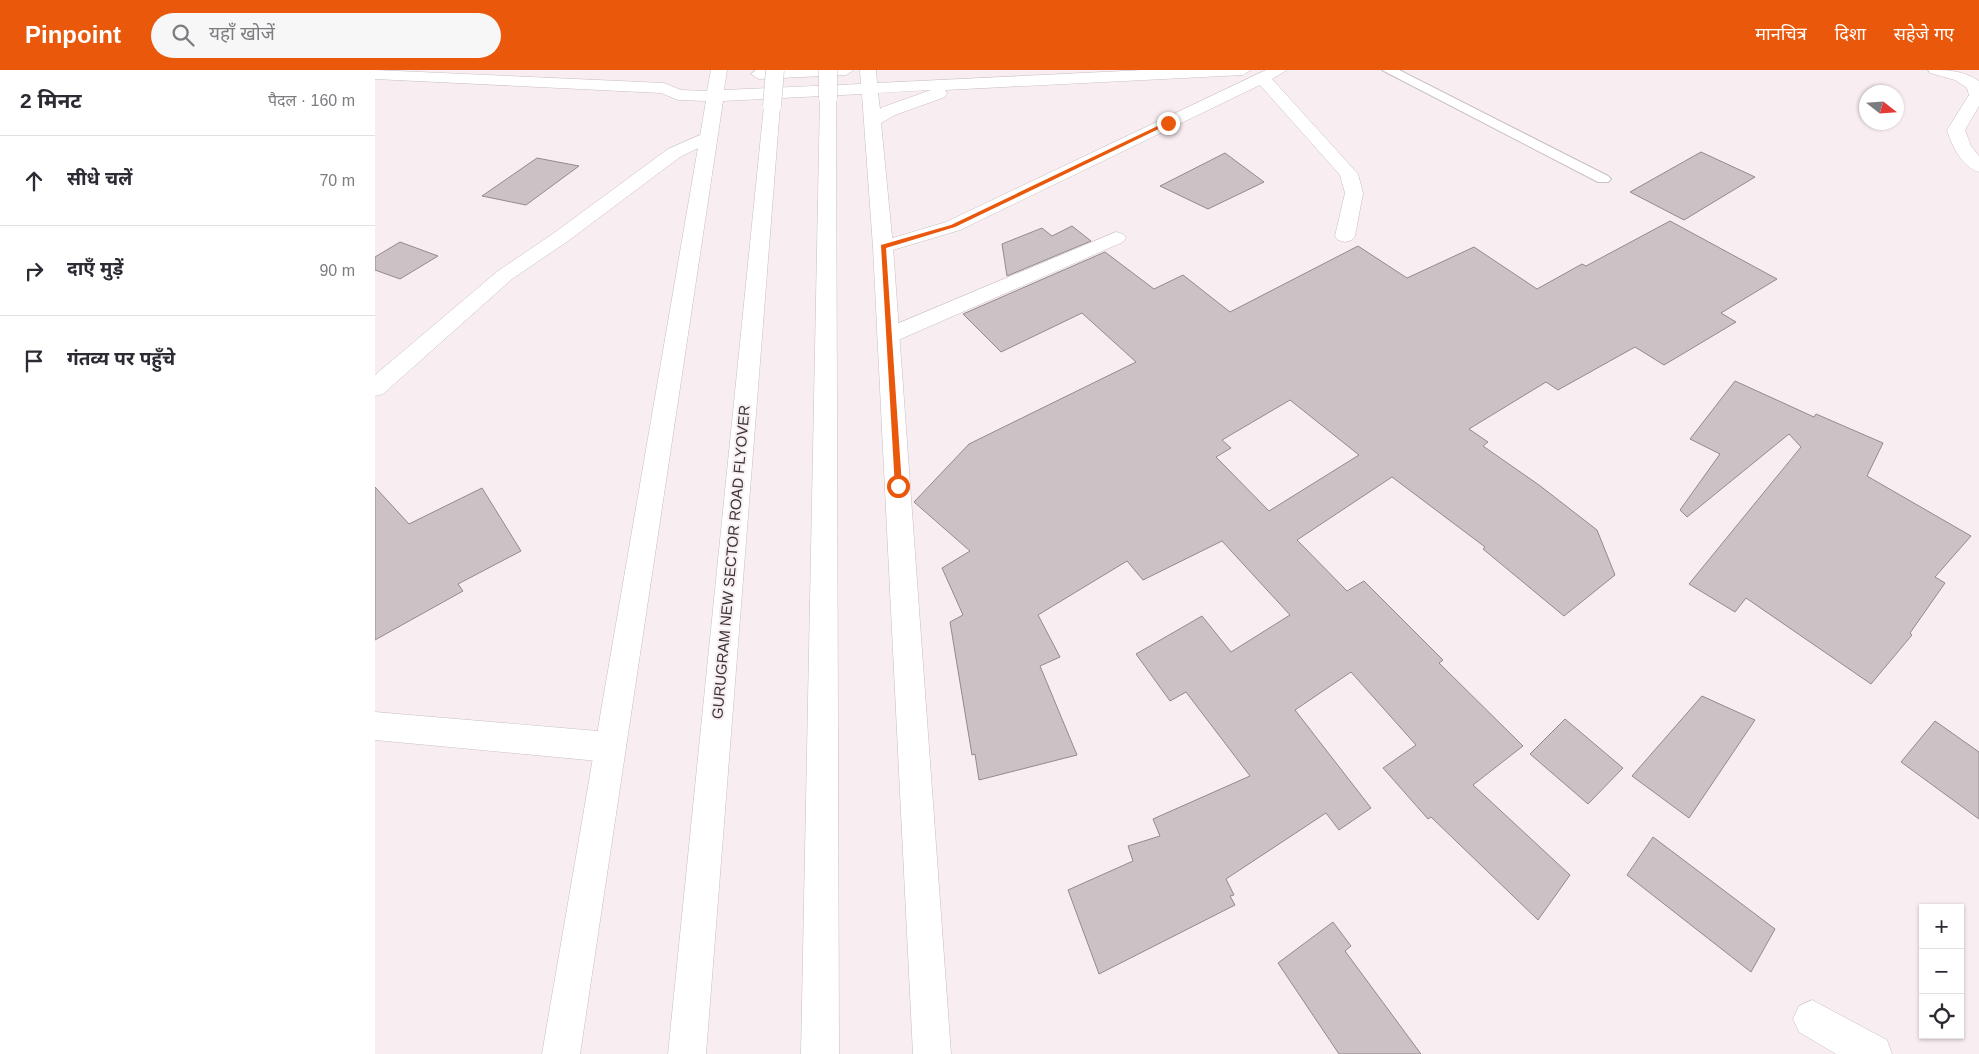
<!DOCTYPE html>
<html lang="hi">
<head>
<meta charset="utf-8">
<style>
  :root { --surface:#fff; --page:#f7f7f7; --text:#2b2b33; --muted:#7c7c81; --line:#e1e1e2; --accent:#ea580c }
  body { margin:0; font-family:Helvetica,"Noto Sans Devanagari",sans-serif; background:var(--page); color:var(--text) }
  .controls { position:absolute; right:15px; bottom:15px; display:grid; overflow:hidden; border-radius:0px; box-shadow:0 1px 4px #0004 }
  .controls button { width:45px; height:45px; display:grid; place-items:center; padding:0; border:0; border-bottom:1px solid var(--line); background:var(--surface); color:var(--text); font:25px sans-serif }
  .compass { position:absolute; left:1484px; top:15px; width:45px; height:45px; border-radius:50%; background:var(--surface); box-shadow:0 1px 4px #0004; rotate:107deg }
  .stop { position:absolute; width:15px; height:15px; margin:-11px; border:4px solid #ea580c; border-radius:50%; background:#fff }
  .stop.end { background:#ea580c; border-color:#fff; box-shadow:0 1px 5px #0008 }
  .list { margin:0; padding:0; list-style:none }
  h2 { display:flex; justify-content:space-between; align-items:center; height:65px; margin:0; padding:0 20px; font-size:21px }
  h2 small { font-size:16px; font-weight:400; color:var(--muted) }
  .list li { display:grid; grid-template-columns:32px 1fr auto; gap:15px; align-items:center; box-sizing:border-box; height:90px; padding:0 20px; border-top:1px solid var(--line) }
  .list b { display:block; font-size:19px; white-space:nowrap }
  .list em { font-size:16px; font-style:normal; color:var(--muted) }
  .icon { flex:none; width:28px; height:28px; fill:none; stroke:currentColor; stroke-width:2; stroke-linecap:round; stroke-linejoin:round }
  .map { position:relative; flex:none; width:1604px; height:984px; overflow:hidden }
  header { display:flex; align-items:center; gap:30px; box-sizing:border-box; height:70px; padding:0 25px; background:var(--accent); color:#fff }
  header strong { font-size:24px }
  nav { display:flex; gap:28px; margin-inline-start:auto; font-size:18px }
  .search { width:350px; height:45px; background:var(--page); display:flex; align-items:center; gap:12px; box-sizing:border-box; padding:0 18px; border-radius:28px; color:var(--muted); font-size:19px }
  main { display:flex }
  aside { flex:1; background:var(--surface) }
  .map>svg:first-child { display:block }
  .building { fill:#ccc1c4; stroke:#948a8d; fill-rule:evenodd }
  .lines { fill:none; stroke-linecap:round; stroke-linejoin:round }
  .lane-casing { stroke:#c8bec1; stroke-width:2 }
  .street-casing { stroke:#c8bec1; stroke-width:1 }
  .secondary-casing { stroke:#c8bec1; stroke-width:1 }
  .highway-casing { stroke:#c8bec1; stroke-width:1 }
  .lane { fill:#fff; fill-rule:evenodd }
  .street { fill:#fff; fill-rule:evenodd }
  .secondary { fill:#fff; fill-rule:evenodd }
  .highway { fill:#fff; fill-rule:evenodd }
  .highway-bridge-casing { stroke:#c8bec1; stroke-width:19; stroke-linecap:butt }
  .highway-bridge { stroke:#fff; stroke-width:18 }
  .route { fill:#ea580c }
  .labels { text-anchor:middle; stroke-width:4; stroke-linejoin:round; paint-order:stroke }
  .street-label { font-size:15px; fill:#3a3637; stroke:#f8edf1 }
</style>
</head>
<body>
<header>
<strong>Pinpoint</strong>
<div class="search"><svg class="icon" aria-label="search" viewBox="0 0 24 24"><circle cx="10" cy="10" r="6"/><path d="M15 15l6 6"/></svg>यहाँ खोजें</div>
<nav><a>मानचित्र</a><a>दिशा</a><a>सहेजे गए</a></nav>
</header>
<main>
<aside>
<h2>2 मिनट<small>पैदल · 160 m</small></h2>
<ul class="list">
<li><svg class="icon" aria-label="ahead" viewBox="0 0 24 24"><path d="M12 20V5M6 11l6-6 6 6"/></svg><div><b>सीधे चलें</b></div><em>70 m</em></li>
<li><svg class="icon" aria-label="right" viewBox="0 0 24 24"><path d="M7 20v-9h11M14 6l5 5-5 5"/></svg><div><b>दाएँ मुड़ें</b></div><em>90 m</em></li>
<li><svg class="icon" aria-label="arrive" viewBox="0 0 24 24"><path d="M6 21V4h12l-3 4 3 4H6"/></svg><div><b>गंतव्य पर पहुँचे</b></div></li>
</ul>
</aside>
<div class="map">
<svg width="1604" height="984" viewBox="0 0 1604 984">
  <rect width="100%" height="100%" fill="#f8edf1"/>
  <g class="building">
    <polygon points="1326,82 1380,107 1309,150 1255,122"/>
    <polygon points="850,83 889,112 833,139 785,116"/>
    <polygon points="162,88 204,96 151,135 107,126"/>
    <path d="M 1295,151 L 1402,209 L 1346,243 L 1361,252 L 1289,295 L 1260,277 L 1183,320 L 1171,312 L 1094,359 L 1113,372 L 1108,376 L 1164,415 L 1222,460 L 1240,505 L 1189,546 L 1108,479 L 1110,477 L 1017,407 L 922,470 L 972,521 L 989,511 L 1068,590 L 1064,593 L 1148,676 L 1098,715 L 1195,805 L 1163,850 L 1056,747 L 1053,749 L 1008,698 L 1041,675 L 976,602 L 920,640 L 996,738 L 964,760 L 951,743 L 851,809 L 859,825 L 855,826 L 860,835 L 724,904 L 693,820 L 758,791 L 753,776 L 785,766 L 778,749 L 875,706 L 811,622 L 795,631 L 761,584 L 827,546 L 856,582 L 915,545 L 847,471 L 768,510 L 752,491 L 663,545 L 685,587 L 665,596 L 702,685 L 604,710 L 600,684 L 597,685 L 575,552 L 588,545 L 567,498 L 595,481 L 539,432 L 594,374 L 761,292 L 707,243 L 626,282 L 588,244 L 730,182 L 779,219 L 808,205 L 855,242 L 983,176 L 1032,208 L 1099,177 L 1162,219 L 1207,194 L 1211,196 ZM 915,330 L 984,385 L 894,441 L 841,387 L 856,378 L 847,370 Z"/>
    <polygon points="697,156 716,171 632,206 627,174 667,158 677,166"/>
    <polygon points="25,172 63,186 25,209 0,200 0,187"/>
    <polygon points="1360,311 1439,347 1441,344 1508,373 1492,406 1596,466 1560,507 1570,513 1535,563 1537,565 1496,614 1371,528 1360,542 1314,514 1426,377 1414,364 1312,447 1305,440 1345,384 1315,369"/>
    <polygon points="0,417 34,454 107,418 146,481 83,514 88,521 0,570"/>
    <polygon points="1327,626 1380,650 1314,748 1257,706"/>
    <polygon points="1190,649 1248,698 1213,734 1155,684"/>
    <polygon points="1560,651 1604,682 1604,749 1526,692"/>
    <polygon points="1278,767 1400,859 1376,902 1252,805"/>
    <polygon points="958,852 976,876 970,881 1046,984 964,984 903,893"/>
  </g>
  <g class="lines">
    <g class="lane-casing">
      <polygon id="lane" points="1007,0 1024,0 1233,106 1236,109 1233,112 1223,112"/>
    </g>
    <g class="street-casing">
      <g id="street">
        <polygon points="891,0 912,0 897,9 983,104 988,123 980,166 977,170 970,172 963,170 960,166 970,123 965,105 885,15 585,160 508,183 501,181 498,177 501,173 571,152"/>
        <path d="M 1553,0 C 1573,0 1587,0 1604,11 L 1604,36 L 1590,60 L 1596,76 L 1604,86 L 1604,102 C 1587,97 1577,76 1572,60 L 1594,25 L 1592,18 L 1580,10 L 1555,3 Z"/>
        <polygon points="332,62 338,63 341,67 338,71 305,87 193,171 137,209 8,324 0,326 0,305 123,201 179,163 293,79"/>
        <polygon points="741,162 748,164 751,168 748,172 521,271 513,273 505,271 502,266 505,261"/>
        <polygon points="0,642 234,662 245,667 250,677 245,687 234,692 0,670"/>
        <polygon points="1437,930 1512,970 1517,984 1461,984 1424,962 1418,949 1424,936"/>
      </g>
    </g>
    <g class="secondary-casing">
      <g id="secondary">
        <path d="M 0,0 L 289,13 L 306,20 L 332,21 L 336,0 L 352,0 L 349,20 L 486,14 L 485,0 L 501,0 L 502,13 L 769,0 L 876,0 L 868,5 L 570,20 L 572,23 L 570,27 L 520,45 L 506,53 L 518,177 L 576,984 L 538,984 L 498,177 L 487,24 L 348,31 L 205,984 L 167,984 L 331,31 L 303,30 L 286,23 L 0,9 ZM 556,20 L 508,37 L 505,39 L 503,23 Z"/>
        <polygon points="381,0 479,0 471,5 384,9 376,4"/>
      </g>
    </g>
    <g class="highway-casing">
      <g id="highway">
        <polygon points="453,23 459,24 461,28 464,984 426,984 445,28 447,24"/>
        <polygon points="397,31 403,32 405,36 331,984 293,984 389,36 391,32"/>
      </g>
    </g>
    <use href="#lane" class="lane"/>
    <use href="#street" class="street"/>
    <use href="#secondary" class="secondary"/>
    <use href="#highway" class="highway"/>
    <g class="highway-bridge-casing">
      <g id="highway-bridge">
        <polyline points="453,0 453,28"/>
        <polyline points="397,36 400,0"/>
      </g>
    </g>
    <use href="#highway-bridge" class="highway-bridge"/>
  </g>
  <polygon class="route" points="791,52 796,53 580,157 511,178 527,416 520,418 506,175 576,155"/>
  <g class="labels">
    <g class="street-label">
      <text transform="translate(356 492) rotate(-85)" y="5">GURUGRAM NEW SECTOR ROAD FLYOVER</text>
    </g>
  </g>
</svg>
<div class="controls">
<button>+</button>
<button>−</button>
<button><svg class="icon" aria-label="locate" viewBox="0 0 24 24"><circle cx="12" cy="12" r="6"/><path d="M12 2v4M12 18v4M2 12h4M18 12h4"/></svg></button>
</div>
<svg class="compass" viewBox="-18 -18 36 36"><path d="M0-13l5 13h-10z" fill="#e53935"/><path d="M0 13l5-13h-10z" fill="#7c7c81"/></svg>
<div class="stop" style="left:523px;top:416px"></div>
<div class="stop end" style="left:793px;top:53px"></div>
</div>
</main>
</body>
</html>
